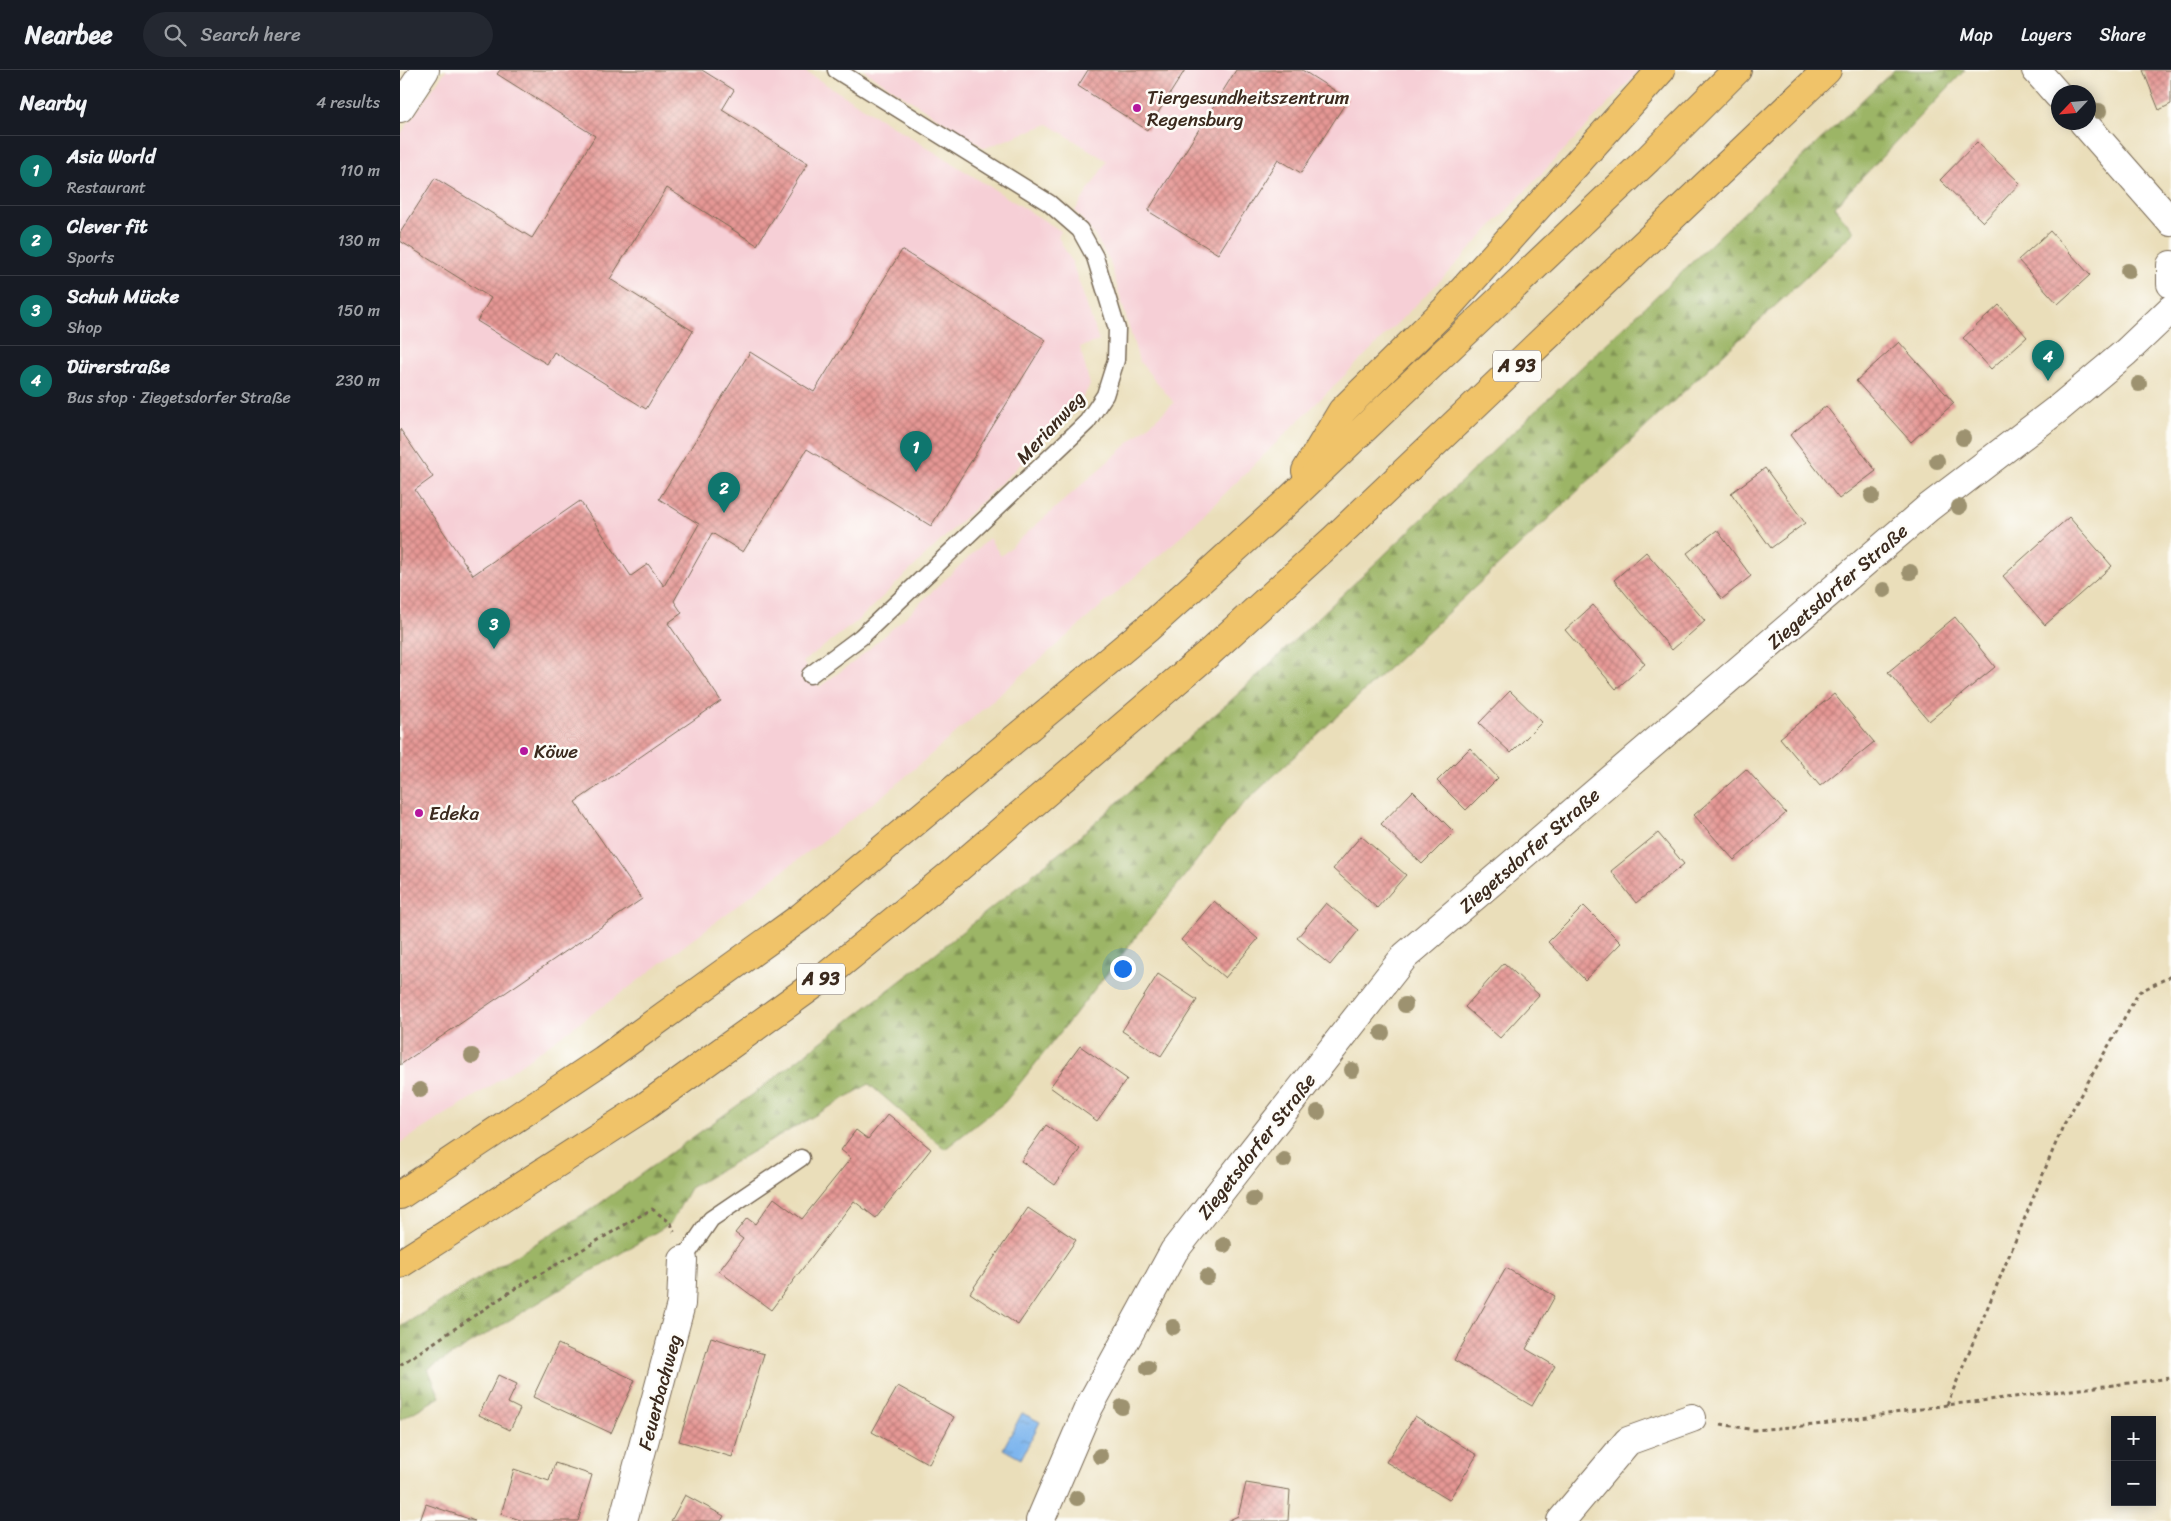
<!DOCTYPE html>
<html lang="en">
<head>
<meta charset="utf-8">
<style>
  :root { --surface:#171b24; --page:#242831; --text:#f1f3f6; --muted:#9ea1a6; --line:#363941; --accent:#0f766e }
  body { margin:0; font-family:Sriracha,sans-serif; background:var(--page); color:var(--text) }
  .controls { position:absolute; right:15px; bottom:15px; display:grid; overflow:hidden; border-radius:0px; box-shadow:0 2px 12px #0003 }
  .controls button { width:45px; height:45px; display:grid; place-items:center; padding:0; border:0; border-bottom:1px solid var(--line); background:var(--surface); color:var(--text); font:25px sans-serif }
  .compass { position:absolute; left:1651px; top:15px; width:45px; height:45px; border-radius:50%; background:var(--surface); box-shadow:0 2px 12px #0003; rotate:244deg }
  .you { position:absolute; left:722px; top:898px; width:18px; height:18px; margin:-12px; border:4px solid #fff; border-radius:50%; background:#1a73e8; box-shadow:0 0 0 8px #1a73e833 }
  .badge { display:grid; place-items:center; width:32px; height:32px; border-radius:50%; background:var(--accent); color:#fff; font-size:16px; font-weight:700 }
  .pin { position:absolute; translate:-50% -41px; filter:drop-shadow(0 1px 2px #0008) }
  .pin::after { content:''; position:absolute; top:26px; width:18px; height:15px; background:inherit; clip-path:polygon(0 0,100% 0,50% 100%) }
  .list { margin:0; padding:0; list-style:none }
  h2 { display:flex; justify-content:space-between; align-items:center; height:65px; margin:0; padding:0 20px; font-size:21px }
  h2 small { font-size:16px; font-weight:400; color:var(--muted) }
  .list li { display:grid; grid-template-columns:32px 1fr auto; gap:15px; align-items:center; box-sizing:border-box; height:70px; padding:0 20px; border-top:1px solid var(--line) }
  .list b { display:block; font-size:19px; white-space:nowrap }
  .list p { margin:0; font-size:16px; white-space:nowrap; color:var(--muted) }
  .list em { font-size:16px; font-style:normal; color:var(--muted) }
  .icon { flex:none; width:28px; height:28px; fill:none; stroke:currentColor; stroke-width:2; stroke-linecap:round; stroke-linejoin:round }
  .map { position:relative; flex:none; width:1771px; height:1451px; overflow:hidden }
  header { display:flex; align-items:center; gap:30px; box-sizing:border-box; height:70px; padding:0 25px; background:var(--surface); border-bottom:1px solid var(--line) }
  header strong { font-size:24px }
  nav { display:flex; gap:28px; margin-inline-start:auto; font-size:18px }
  .search { width:350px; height:45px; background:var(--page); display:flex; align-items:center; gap:12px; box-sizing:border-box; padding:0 18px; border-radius:28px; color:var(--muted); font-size:19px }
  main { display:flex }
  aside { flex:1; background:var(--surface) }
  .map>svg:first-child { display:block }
  .built { fill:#f6cfd6 }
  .forest { fill:url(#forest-firs); stroke:#6c7042 }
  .water { fill:url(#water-ripples); stroke:#5c7086 }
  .building { fill:url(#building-cross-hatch) }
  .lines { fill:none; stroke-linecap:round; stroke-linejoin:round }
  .service-casing { stroke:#786955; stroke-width:19 }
  .minor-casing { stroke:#786955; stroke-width:30 }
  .tertiary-casing { stroke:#786955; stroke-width:30 }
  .motorway-casing { stroke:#786955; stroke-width:30 }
  .path { stroke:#786955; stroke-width:3; stroke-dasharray:4 4; stroke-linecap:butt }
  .service { stroke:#fff; stroke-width:16 }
  .minor { stroke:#fff; stroke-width:28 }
  .tertiary { stroke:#fff; stroke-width:28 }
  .motorway { stroke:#f0c369; stroke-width:28 }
  .tree { fill:#9d9270 }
  .poi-dot { fill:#b5179e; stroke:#fdfcf7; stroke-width:2 }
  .labels { text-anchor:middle; stroke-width:5; stroke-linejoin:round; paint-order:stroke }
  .shield { fill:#fdfcf7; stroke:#75695f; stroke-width:1 }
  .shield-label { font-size:18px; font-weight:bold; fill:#3b2a1e }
  .poi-label { font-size:19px; fill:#3b2a1e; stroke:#fdfcf7; text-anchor:start }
  .street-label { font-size:19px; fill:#3b2a1e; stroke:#fdfcf7 }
</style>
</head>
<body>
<header>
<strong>Nearbee</strong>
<div class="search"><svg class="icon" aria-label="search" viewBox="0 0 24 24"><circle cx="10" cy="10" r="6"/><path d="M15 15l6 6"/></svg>Search here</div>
<nav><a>Map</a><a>Layers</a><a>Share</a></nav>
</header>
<main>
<aside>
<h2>Nearby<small>4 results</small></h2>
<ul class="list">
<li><span class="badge">1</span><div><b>Asia World</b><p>Restaurant</p></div><em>110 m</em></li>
<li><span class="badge">2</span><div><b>Clever fit</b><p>Sports</p></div><em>130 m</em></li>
<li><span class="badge">3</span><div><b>Schuh Mücke</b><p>Shop</p></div><em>150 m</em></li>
<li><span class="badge">4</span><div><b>Dürerstraße</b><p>Bus stop · Ziegetsdorfer Straße</p></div><em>230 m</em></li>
</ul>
</aside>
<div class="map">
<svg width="1771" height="1451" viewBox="0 0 1771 1451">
  <defs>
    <pattern id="forest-firs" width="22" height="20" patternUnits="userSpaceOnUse" patternTransform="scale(1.25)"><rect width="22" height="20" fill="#9cb566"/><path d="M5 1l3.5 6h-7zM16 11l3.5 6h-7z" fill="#809353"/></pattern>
    <pattern id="water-ripples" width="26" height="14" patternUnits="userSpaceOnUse" patternTransform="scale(1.25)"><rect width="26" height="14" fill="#7eb6ee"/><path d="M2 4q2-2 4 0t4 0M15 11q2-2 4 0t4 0" fill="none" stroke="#6894c0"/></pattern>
    <pattern id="building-cross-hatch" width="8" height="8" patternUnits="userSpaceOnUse" patternTransform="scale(1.25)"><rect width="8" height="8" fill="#e69895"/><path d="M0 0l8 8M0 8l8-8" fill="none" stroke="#bc7c79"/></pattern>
  </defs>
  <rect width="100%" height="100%" fill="#fdfcf7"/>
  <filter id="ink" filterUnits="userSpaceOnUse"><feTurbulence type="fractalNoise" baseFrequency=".02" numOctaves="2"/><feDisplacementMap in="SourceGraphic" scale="10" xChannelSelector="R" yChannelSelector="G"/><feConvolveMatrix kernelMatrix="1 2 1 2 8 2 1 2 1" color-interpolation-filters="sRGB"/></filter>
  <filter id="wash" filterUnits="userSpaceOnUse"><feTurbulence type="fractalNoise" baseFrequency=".0096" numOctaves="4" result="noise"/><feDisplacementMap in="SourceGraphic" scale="20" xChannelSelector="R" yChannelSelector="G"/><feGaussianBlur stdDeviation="1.12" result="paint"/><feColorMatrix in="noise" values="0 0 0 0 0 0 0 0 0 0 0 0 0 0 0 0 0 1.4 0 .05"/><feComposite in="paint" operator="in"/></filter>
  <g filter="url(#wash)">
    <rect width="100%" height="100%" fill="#eadeba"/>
    <polygon class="built" points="46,0 403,0 661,161 658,167 672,192 699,271 680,277 690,315 675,341 648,368 456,552 403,592 419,617 455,591 499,553 589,468 601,486 774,333 739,291 710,192 695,166 675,141 707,91 648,54 585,78 463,0 1240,0 1036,215 785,463 490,720 227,919 89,1017 0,1073 0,65"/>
    <polygon class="forest" points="1494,0 1565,0 1434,137 1454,162 836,741 605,1032 545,1079 469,1014 290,1118 271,1153 28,1299 40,1327 0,1350 0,1257 195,1137 352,1025 521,895 678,768 838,624"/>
    <polygon class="water" points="622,1343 640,1352 621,1389 603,1379"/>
    <g id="blocks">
      <g class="building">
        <polygon points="100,0 302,0 334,20 322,40 408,93 357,175 267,118 210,209 293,261 246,339 154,282 147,294 77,251 91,228 0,171 0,163 35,108 132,168 195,66 97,4"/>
        <polygon points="688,0 785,0 747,60 678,16"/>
        <polygon points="836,0 902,0 948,29 901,103 878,89 818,184 748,141"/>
        <polygon points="1743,0 1771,0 1771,34 1759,40"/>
        <polygon points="1577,72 1620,113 1583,152 1540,110"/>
        <polygon points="1650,161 1690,205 1658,234 1618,190"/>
        <polygon points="502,180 646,270 531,456 407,379 343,482 312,463 274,531 282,543 268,553 321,631 175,732 242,829 0,995 0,359 33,407 15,420 73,505 180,431 231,506 248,494 264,516 299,454 259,429 350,282 414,322"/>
        <polygon points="1599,235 1627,267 1591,299 1563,268"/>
        <polygon points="1499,272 1554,333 1511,372 1456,311"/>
        <polygon points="1426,336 1476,401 1439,429 1390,365"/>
        <polygon points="1365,398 1405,453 1371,478 1331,423"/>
        <polygon points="1669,447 1712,496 1645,555 1603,506"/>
        <polygon points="1317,460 1351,506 1322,529 1287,483"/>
        <polygon points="1246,482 1305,551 1272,580 1214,510"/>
        <polygon points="1193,535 1245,594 1216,619 1165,560"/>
        <polygon points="1555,547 1595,597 1529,651 1488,602"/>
        <polygon points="1110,621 1142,652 1111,683 1079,653"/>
        <polygon points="1434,624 1474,672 1420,716 1380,668"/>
        <polygon points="1070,678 1098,708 1066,740 1037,711"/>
        <polygon points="1346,699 1386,743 1334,790 1294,745"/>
        <polygon points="1013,721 1054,762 1022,794 981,754"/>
        <polygon points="1258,763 1284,794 1236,833 1211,801"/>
        <polygon points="961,766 1006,805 977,838 933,799"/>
        <polygon points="814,831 858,869 825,908 781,870"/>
        <polygon points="926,833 959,860 930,895 897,868"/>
        <polygon points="1184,836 1221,873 1185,910 1148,872"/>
        <polygon points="1104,893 1139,925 1100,968 1065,937"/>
        <polygon points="758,904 797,930 761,986 722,961"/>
        <polygon points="680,976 727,1009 697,1051 650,1017"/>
        <polygon points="488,1044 531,1079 476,1148 454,1131 371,1240 319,1201 343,1169 335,1163 347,1148 355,1154 374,1128 402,1149 451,1088 441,1080 456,1060 468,1069"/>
        <polygon points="646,1055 680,1079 655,1115 621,1091"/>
        <polygon points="628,1138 676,1170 618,1255 570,1223"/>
        <polygon points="1106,1198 1155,1226 1126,1279 1155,1296 1132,1336 1054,1290"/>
        <polygon points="311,1267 364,1284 332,1387 279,1371"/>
        <polygon points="158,1274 235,1310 211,1363 133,1327"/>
        <polygon points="98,1305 117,1314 108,1333 120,1339 110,1360 79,1345"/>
        <polygon points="498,1316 554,1347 529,1394 472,1362"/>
        <polygon points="1015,1346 1077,1385 1049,1430 986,1392"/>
        <polygon points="155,1393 192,1405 178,1451 124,1451 101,1444 114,1399 149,1411"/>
        <polygon points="846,1413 890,1420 888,1451 827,1451 838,1446"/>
        <polygon points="285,1425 324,1446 321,1451 271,1451"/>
        <polygon points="26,1434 75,1451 20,1451"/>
      </g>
    </g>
  </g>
  <g filter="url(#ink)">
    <use href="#blocks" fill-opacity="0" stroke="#786955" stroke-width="1"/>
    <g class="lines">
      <g class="service-casing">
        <g id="service">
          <polyline points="410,605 461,567 687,352 705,325 716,290 717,259 695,187 680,160 649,133 436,0"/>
          <polyline points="283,1190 311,1149 401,1088"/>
        </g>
      </g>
      <g class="minor-casing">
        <g id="minor">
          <polyline points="223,1451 281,1234 283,1190"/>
          <polyline points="1161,1451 1228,1371 1292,1348"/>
        </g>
      </g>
      <g class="tertiary-casing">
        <g id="tertiary">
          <polyline points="1636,0 1658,25"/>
          <polyline points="0,38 25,0"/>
          <polyline points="1683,52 1771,152"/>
          <polyline points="1771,195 1771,214"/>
          <polyline points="640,1451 688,1339 774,1181 1005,886 1528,438 1659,338 1726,282 1771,239"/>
        </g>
      </g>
      <g class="motorway-casing">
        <g id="motorway">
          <polyline points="906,401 942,341 1045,240 1261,0"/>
          <polyline points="0,1125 203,990 401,847 748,558 889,430 1248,89 1337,0"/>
          <polyline points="0,1194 243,1038 426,906 557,799 810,582 935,468 1427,0"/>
        </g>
      </g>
      <g class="path">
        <polyline points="0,1295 116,1218 252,1139 271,1153 274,1162"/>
        <polyline points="1547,1335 1663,1056 1739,922 1771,906"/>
        <polyline points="1321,1354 1354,1360 1415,1355 1547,1335 1771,1308"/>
      </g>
      <use href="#service" class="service"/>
      <use href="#minor" class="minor"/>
      <use href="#tertiary" class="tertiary"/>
      <use href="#motorway" class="motorway"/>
    </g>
    <g class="tree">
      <circle cx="1699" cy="41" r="8"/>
      <circle cx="1728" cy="201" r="8"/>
      <circle cx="1739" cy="314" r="8"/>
      <circle cx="1563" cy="368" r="8"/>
      <circle cx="1537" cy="391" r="8"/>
      <circle cx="1472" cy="426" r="8"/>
      <circle cx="1559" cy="437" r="8"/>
      <circle cx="1510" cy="502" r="8"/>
      <circle cx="1484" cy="520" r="8"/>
      <circle cx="1005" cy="935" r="8"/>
      <circle cx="982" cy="963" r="8"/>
      <circle cx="72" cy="986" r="8"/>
      <circle cx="952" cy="1000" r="8"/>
      <circle cx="20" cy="1020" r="8"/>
      <circle cx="918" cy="1042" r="8"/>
      <circle cx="884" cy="1090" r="8"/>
      <circle cx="853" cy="1129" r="8"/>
      <circle cx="824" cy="1175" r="8"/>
      <circle cx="807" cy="1207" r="8"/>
      <circle cx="773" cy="1257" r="8"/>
      <circle cx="748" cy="1298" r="8"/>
      <circle cx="722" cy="1337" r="8"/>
      <circle cx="700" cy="1386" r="8"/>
      <circle cx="677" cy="1428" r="8"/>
    </g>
  </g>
  <g class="poi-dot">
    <circle cx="737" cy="38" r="5"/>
    <circle cx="124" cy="681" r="5"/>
    <circle cx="19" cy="743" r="5"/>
  </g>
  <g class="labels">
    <g class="shield">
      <rect x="1093" y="280.5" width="48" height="31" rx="4"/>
      <rect x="397" y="893.5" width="48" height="31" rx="4"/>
    </g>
    <g class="shield-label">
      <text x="1117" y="302">A 93</text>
      <text x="421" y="915">A 93</text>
    </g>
    <g class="poi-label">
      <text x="747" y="34">Tiergesundheitszentrum<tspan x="747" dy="22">Regensburg</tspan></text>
      <text x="134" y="688">Köwe</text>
      <text x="29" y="750">Edeka</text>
    </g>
    <g class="street-label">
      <text transform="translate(650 357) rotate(-47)" y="7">Merianweg</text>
      <text transform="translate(1437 516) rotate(-41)" y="7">Ziegetsdorfer Straße</text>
      <text transform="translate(1129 780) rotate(-41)" y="7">Ziegetsdorfer Straße</text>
      <text transform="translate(856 1076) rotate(-52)" y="7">Ziegetsdorfer Straße</text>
      <text transform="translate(259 1322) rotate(-75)" y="7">Feuerbachweg</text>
    </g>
  </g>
</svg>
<div class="controls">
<button>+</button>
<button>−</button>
</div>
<svg class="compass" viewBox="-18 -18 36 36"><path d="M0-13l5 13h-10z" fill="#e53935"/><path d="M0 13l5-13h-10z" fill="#9ea1a6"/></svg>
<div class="you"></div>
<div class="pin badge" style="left:516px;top:402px">1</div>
<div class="pin badge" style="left:324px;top:443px">2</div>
<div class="pin badge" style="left:94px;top:579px">3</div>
<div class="pin badge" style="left:1648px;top:311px">4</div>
</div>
</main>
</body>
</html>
